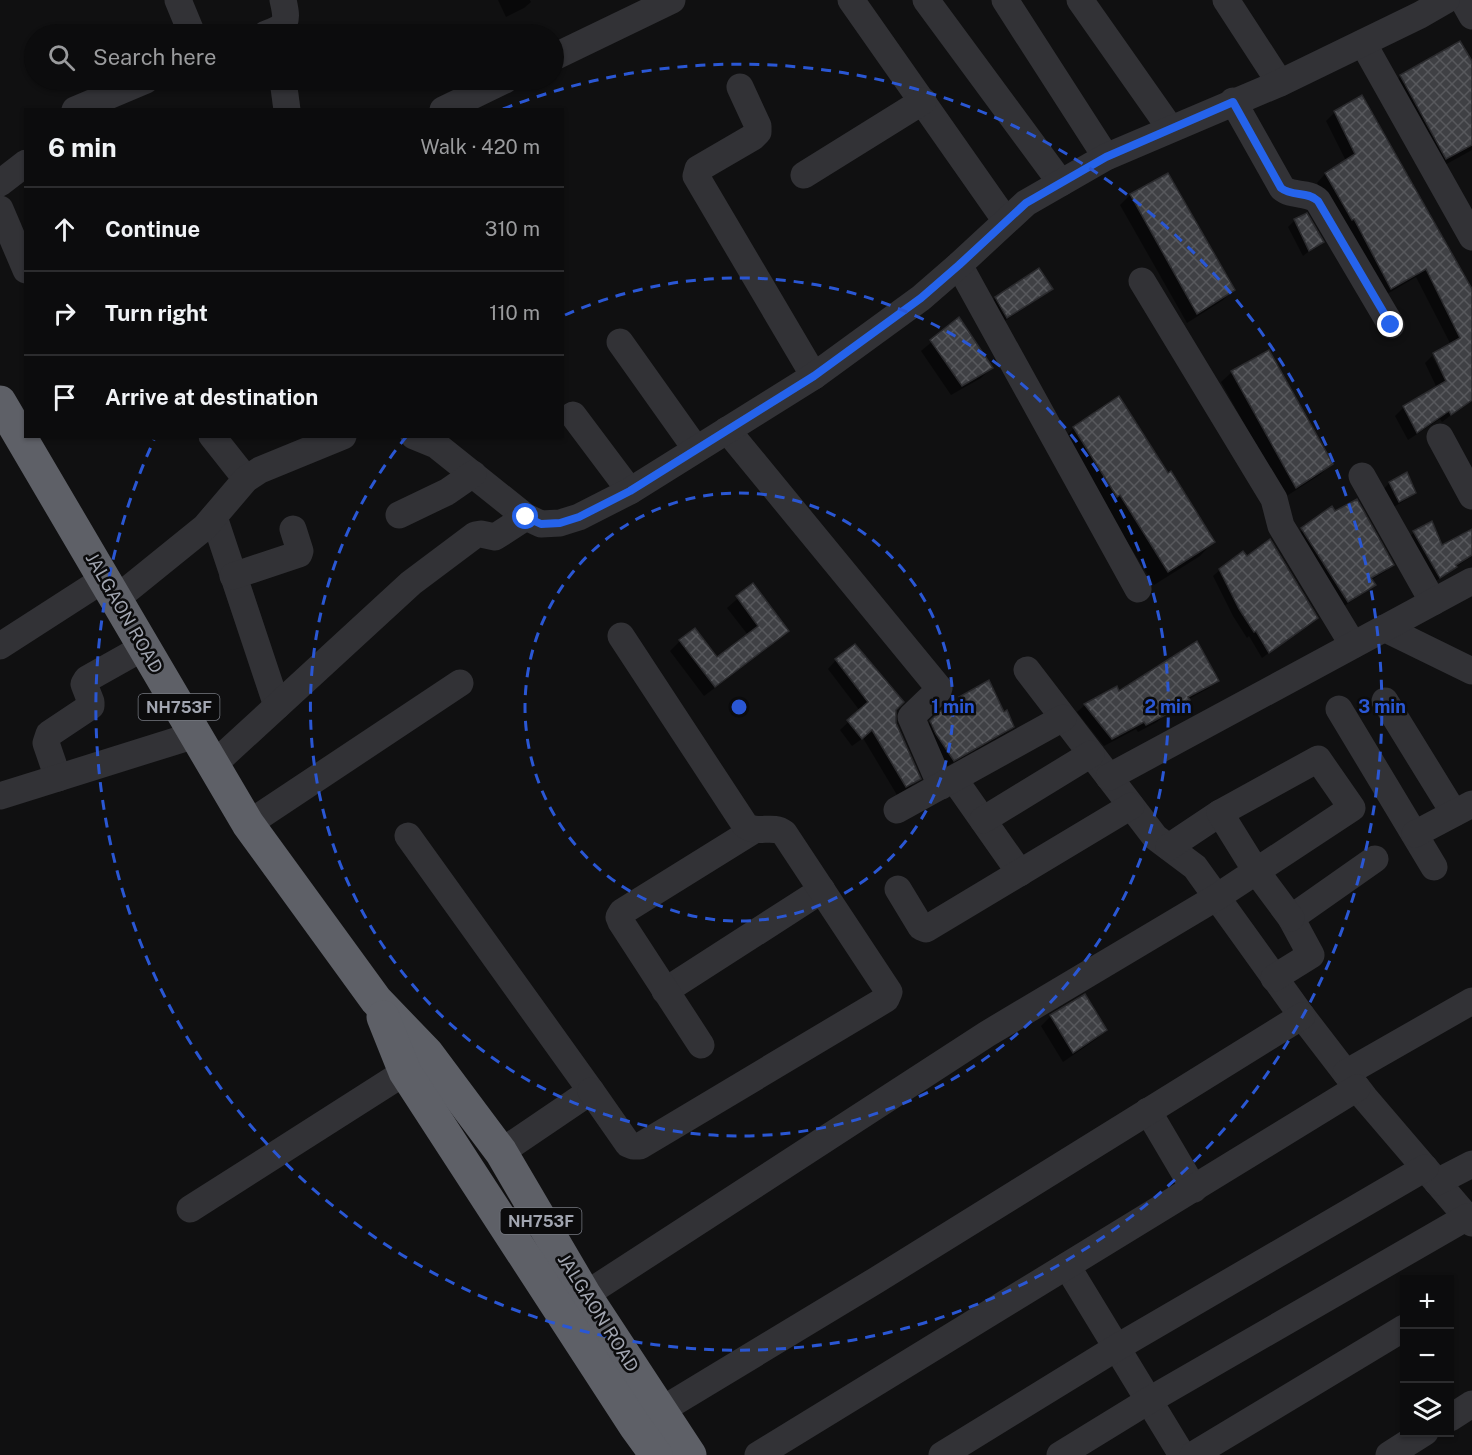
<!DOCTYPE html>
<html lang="en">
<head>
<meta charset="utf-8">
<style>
  :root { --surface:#0c0c0d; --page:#151516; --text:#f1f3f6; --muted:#9a9b9d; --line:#2c2c2e }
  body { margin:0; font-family:"Public Sans",sans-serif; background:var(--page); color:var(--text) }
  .controls { position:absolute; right:18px; bottom:18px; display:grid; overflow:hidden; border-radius:0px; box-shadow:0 2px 4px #0004 }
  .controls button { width:54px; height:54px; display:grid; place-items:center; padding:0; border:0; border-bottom:2px solid var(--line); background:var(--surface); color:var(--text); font:30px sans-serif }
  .stop { position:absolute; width:18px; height:18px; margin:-14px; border:4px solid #2563eb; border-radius:50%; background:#fff }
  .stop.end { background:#2563eb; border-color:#fff; box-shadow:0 2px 6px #0008 }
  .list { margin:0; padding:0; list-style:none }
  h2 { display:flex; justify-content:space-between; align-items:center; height:78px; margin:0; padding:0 24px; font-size:26px }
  h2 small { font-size:20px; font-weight:400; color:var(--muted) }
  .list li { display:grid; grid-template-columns:39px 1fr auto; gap:18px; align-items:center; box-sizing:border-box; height:84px; padding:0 24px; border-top:2px solid var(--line) }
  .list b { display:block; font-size:22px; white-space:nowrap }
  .list em { font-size:20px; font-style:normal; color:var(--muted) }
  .icon { flex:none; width:33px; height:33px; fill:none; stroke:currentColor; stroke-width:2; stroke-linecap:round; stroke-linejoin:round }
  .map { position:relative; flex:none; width:1472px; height:1455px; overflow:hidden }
  .search { position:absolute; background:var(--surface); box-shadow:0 2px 4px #0004; left:24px; top:24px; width:540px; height:66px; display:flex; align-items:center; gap:15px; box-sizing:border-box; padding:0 21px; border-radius:33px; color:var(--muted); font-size:22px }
  .panel { position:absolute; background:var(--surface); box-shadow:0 2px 4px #0004; left:24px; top:108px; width:540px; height:330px; border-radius:0px }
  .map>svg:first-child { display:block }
  .shadow { fill:#0007 }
  .building { fill:url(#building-cross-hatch); stroke:#2a2a2d; stroke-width:1.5 }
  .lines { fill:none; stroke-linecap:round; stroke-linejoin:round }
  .minor { stroke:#323236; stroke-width:27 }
  .highway { stroke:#5e6067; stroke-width:33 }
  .route { stroke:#2563eb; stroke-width:8 }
  .ring { fill:none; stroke:#2a57d4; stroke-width:3; stroke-dasharray:10 8 }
  .labels { text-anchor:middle; stroke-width:5; stroke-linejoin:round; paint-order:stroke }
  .shield { fill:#0b0b0c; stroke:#757880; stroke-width:1.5 }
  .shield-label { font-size:16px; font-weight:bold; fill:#a2a6b1 }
  .street-label { font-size:18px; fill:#a2a6b1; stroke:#0b0b0c }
  .centre { fill:#2a57d4; stroke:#0b0b0c; stroke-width:3 }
  .ring-label { font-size:18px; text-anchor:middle; font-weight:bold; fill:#2a57d4; stroke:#0b0b0c; stroke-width:5; stroke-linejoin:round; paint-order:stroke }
</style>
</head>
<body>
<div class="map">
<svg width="1472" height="1455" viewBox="0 0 1472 1455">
  <defs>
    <pattern id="building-cross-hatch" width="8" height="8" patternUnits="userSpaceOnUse" patternTransform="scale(1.5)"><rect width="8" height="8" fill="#3f4044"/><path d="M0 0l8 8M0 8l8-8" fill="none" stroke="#58595d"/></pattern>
  </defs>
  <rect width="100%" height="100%" fill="#101011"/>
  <g class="shadow">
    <polygon points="498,0 530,0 531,2 524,8 506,17"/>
    <polygon points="1472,64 1472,150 1432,172 1387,90 1401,76"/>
    <polygon points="1335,112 1472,292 1472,399 1442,422 1440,419 1408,440 1395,416 1404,407 1437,388 1425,363 1432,356 1449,388 1451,387 1435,355 1433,355 1451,345 1416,277 1382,297 1317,183 1325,174 1346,161 1326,121"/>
    <polygon points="1167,175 1233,290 1223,300 1187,323 1120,205 1130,195"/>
    <polygon points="1306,215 1322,241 1303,256 1288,227 1295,220"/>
    <polygon points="1039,270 1051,289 1044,295 1000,324 989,304 995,298"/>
    <polygon points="958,320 991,368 981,378 951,395 921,351"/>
    <polygon points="1268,352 1331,464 1321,474 1285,497 1221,382 1232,372"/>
    <polygon points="1119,398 1167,475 1213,542 1200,556 1154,585 1106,508 1060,442 1074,428"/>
    <polygon points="1406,474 1414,492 1407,499 1392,508 1383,490 1389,483"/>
    <polygon points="1331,508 1392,564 1386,571 1371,580 1374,585 1367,591 1341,608 1295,536"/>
    <polygon points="1472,530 1472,556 1433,583 1408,539 1414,532 1442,547"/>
    <polygon points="1220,570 1316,618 1262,658 1249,636 1247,638 1233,616 1213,576"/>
    <polygon points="753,585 787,631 777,641 704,696 670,651 680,641 716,659 748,635 727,608"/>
    <polygon points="836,660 894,710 895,724 919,778 910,787 897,795 863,738 852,746 840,730 860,711 828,669"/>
    <polygon points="1217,680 1209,688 1187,700 1180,708 1162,717 1157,722 1138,732 1136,729 1104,746 1077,712 1085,705 1119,693"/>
    <polygon points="960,698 1003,714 1013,727 1006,733 947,766 924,728 940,713"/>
    <polygon points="1051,1016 1106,1030 1095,1040 1063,1062 1041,1026"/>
  </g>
  <g class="building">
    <polygon points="1460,41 1472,61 1472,145 1446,159 1400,75"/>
    <polygon points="1362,95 1472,289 1472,400 1451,415 1449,411 1417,433 1403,406 1446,381 1433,353 1460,338 1426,269 1391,289 1354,219 1352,220 1325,173 1355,154 1334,111"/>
    <polygon points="1168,173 1235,290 1197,314 1130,194"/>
    <polygon points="1307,213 1324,242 1309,251 1294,219"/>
    <polygon points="1039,268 1053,289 1007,318 995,297"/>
    <polygon points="959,317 993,368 962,386 930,340"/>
    <polygon points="1269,350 1333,464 1296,488 1231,371"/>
    <polygon points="1119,396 1168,473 1171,471 1215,542 1168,572 1120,495 1117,497 1073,427"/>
    <polygon points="1407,472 1416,493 1399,502 1389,482"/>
    <polygon points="1357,499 1394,565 1371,578 1376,585 1348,602 1301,528 1332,506 1335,511"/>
    <polygon points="1432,521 1442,545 1472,529 1472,555 1456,565 1457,567 1440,578 1413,531"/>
    <polygon points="1270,539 1318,618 1269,653 1256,631 1254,632 1239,609 1219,569 1243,551 1247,556"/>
    <polygon points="753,583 789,631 715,687 679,640 695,628 717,657 758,626 736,596"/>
    <polygon points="1197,641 1219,681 1188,697 1190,700 1166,713 1167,714 1146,725 1144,722 1112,739 1084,704 1117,686 1119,691"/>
    <polygon points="855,644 904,702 896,710 896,723 921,779 906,787 872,730 862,739 847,720 868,702 835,659"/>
    <polygon points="989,680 1004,712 1007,710 1014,727 954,761 936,734 930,721 940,711 961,700 959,697"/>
    <polygon points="1085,994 1107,1030 1073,1053 1050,1015"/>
  </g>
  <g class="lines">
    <g class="minor">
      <polyline points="178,0 192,34"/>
      <polyline points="851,0 1006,221"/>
      <polyline points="926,0 1061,183"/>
      <polyline points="1005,0 1106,157"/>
      <polyline points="1080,0 1170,128"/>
      <polyline points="1226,0 1280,83"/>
      <polyline points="1463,0 1472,16"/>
      <path d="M 266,34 C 287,27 288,22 283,0"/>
      <polyline points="1363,43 1472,237"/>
      <polyline points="554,57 672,0"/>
      <polyline points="283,80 287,110"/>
      <polyline points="740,87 758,126 758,132 753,137 698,169 696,176 814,376"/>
      <path d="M 1233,101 L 1282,188 C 1292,197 1308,191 1318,201 L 1391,325"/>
      <polyline points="75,110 146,80"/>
      <polyline points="443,110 505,80"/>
      <polyline points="804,175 923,101"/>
      <polyline points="0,183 26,163"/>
      <polyline points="0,209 26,270"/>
      <polyline points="959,265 1138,589"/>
      <polyline points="1142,281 1274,499 1281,526 1353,645"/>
      <polyline points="620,342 696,449"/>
      <polyline points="573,415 630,491"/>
      <polyline points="727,430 939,688 938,691 911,717 941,786"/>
      <polyline points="212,436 246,479"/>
      <polyline points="414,436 436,445 526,517 541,524 560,523 579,517 630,491 814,376 921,298 959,265 1026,203 1106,157 1280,83 1420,15 1446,0"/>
      <polyline points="1440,437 1472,496"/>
      <polyline points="1362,476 1433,602"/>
      <polyline points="399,515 447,492 473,474"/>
      <polyline points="214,517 277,706"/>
      <polyline points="233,576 299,554 300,551 293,529"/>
      <polyline points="116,599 205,527 246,479 260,470 343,436"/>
      <polyline points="1384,628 1472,671"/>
      <polyline points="0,646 104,579"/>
      <polyline points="1027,670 1155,837 1195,867 1302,1016 1365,1098 1472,1223"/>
      <polyline points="1385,701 1454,813"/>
      <polyline points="1339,709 1434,867"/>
      <polyline points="213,765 411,583 475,535 481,534 495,537 526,517"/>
      <polyline points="1109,777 1472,581"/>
      <polyline points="58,778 46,743 49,734 91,706 91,702 84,684 87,679 144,647"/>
      <polyline points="954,779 1020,873"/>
      <polyline points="0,796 195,735"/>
      <polyline points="897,810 1063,718"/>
      <polyline points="983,820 1091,754"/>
      <polyline points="248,824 460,683"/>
      <polyline points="1415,834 1472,804"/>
      <polyline points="408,836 591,1091 501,1152"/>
      <polyline points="1169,847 1220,813"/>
      <polyline points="898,889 921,927 926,929 1131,806"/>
      <polyline points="1274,978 1311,955 1291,918 1375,859"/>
      <polyline points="665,991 822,890"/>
      <polyline points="701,1045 621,922 619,917 622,912 754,830"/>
      <polyline points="1346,1073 1472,1001"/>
      <path d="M 591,1091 L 628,1144 L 633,1146 L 640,1146 L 886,999 L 889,992 L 784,833 C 772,824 757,835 745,825 L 621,636"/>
      <polyline points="1148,1111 1194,1189"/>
      <polyline points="1437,1182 1472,1164"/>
      <polyline points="190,1209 405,1072"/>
      <polyline points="1067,1266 1182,1455"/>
      <polyline points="585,1295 987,1034 1217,897 1352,808 1318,759 1220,813 1256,871 1291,918"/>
      <polyline points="660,1411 875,1281 1302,1016"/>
      <polyline points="1450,1418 1472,1404"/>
      <polyline points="758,1455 1357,1088"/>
      <polyline points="942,1455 1116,1348 1425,1168"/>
      <polyline points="1060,1455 1148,1401 1467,1217"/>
      <polyline points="1193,1455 1404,1328"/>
      <polyline points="1389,1455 1425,1432"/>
    </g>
    <g class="highway">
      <polyline points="0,402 248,824 376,1000 427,1053 501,1152 585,1295 690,1455"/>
      <polyline points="383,1017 405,1072 635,1426 656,1455"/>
    </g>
  </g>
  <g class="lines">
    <path class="route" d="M 526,517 L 541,524 L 560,523 L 579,517 L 630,491 L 814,376 L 921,298 L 959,265 L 1026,203 L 1106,157 L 1233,102 L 1281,188 C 1292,197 1308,191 1318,201 L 1391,325"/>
  </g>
  <g class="ring">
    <circle cx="739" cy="707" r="214"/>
    <path d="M565 315A429 429 0 1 1 406 437"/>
    <path d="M503 109A643 643 0 1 1 154 440"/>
  </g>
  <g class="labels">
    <g class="shield">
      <rect x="138.5" y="694" width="81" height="26" rx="4.5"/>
      <rect x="500.5" y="1208" width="81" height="26" rx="4.5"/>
    </g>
    <g class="shield-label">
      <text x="179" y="713">NH753F</text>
      <text x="541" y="1227">NH753F</text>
    </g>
    <g class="street-label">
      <text transform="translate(124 613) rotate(60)" y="6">JALGAON ROAD</text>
      <text transform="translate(598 1313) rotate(58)" y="6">JALGAON ROAD</text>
    </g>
  </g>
  <circle cx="739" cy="707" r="9" class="centre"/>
  <g class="ring-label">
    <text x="953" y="713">1 min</text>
    <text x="1168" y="713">2 min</text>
    <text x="1382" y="713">3 min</text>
  </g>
</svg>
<div class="controls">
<button>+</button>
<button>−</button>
<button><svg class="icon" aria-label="layers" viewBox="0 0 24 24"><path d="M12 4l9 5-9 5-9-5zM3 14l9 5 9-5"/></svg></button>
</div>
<div class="stop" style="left:526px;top:517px"></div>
<div class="stop end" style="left:1391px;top:325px"></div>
<div class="search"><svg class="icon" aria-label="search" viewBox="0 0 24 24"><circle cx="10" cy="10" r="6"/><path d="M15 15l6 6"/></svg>Search here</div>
<section class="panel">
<h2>6 min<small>Walk · 420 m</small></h2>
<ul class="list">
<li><svg class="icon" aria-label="ahead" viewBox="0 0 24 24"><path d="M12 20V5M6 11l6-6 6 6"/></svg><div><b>Continue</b></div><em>310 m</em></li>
<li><svg class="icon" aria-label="right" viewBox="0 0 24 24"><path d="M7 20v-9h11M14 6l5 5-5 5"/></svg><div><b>Turn right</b></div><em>110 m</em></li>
<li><svg class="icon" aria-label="arrive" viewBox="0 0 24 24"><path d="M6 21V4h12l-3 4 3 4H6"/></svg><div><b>Arrive at destination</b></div></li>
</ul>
</section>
</div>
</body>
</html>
